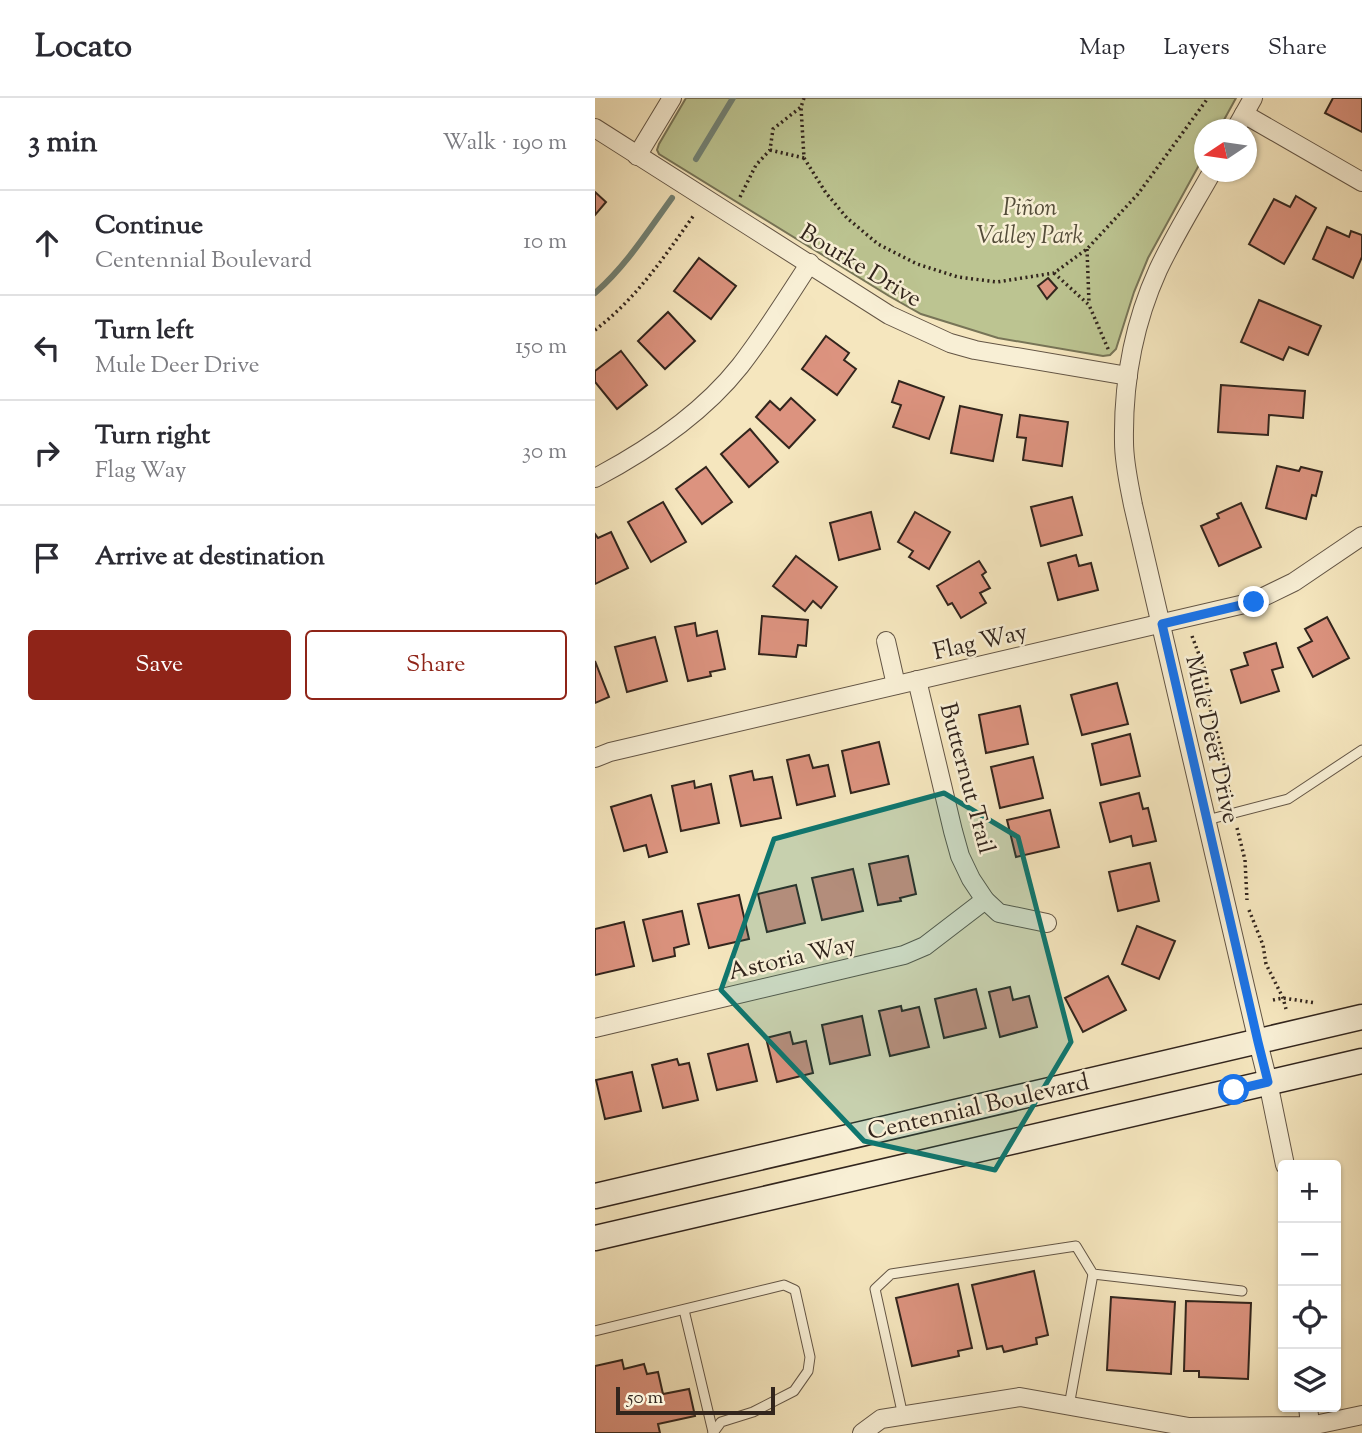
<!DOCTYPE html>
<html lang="en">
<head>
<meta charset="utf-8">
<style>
  :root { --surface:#fff; --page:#f7f7f7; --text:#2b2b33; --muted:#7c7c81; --line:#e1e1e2; --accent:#8f2418 }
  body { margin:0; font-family:"Sorts Mill Goudy",serif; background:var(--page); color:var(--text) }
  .controls { position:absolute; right:21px; bottom:21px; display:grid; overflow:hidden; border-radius:7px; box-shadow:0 2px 5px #0004 }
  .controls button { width:63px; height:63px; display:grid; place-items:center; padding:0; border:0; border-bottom:2px solid var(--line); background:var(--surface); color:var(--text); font:35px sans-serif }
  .compass { position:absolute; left:599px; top:21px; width:63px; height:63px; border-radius:50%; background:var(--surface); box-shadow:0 2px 5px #0004; rotate:257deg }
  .scale { position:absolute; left:21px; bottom:18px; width:159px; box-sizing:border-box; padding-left:7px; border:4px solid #32251d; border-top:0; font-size:19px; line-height:24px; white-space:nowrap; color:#32251d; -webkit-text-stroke:5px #f8efd5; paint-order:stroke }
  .stop { position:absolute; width:21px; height:21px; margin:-16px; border:5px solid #1a73e8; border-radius:50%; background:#fff }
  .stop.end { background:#1a73e8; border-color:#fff; box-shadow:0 2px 7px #0008 }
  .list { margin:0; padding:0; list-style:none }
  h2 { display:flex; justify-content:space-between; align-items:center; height:91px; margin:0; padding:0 28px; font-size:30px }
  h2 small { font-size:23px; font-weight:400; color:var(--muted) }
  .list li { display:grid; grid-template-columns:46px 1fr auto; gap:21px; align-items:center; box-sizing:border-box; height:105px; padding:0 28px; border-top:2px solid var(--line) }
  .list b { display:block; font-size:26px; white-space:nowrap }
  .list p { margin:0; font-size:23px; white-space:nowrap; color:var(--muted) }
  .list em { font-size:23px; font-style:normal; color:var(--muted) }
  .actions { display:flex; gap:14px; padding:21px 28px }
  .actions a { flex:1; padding:16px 0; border:2px solid var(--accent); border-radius:7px; text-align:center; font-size:24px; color:var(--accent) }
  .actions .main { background:var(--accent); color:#fff }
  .icon { flex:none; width:38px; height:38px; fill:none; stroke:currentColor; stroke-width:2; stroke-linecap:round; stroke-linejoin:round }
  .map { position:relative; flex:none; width:767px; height:1335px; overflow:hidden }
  header { display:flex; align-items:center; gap:42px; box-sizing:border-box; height:98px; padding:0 35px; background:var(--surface); border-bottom:2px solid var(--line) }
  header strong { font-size:33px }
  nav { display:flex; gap:38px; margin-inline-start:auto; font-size:24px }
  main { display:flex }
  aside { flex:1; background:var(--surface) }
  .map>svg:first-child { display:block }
  .green { fill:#bcc491; stroke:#777457; stroke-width:2 }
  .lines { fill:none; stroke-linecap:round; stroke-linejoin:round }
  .stream { stroke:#728275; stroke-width:6 }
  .building { fill:#dc937f; stroke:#32251d; stroke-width:2 }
  .lane-casing { stroke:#635545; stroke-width:11 }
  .street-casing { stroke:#635545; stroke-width:20 }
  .secondary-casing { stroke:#32251d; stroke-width:27 }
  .path { stroke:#32251d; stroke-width:3.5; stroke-dasharray:2 3.5; stroke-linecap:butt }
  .lane { stroke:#f8efd5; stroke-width:9 }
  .street { stroke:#f8efd5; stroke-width:18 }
  .secondary { stroke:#f8efd5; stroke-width:24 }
  .route { stroke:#1a73e8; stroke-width:9 }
  .marked { fill:#0f766e; fill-opacity:0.2; stroke:#0f766e; stroke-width:5; stroke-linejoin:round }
  .labels { text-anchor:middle; stroke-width:5; stroke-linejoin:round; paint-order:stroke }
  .park-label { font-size:24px; font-style:italic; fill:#544d3a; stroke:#f8efd5 }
  .street-label { font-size:24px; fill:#32251d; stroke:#f8efd5 }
</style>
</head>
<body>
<header>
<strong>Locato</strong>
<nav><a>Map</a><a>Layers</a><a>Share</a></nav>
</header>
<main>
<aside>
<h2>3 min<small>Walk · 190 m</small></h2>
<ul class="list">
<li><svg class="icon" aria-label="ahead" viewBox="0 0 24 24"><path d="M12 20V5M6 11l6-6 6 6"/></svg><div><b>Continue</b><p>Centennial Boulevard</p></div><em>10 m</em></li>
<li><svg class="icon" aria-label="left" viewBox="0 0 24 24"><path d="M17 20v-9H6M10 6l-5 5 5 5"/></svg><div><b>Turn left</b><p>Mule Deer Drive</p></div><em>150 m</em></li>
<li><svg class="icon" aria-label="right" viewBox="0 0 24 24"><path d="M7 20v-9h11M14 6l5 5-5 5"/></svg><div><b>Turn right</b><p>Flag Way</p></div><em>30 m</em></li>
<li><svg class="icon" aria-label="arrive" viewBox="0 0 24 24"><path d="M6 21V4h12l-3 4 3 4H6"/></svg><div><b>Arrive at destination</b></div></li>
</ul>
<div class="actions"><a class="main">Save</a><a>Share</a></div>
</aside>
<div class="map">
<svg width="767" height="1335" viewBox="0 0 767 1335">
  <rect width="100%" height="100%" fill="#f5e6be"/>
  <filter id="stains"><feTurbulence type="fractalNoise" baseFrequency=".00286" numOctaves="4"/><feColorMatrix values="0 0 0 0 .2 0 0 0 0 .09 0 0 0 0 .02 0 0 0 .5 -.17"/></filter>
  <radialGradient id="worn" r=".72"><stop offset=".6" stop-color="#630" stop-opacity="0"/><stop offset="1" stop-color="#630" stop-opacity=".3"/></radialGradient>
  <polygon class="green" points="91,0 641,0 624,31 610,32 609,58 553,160 539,194 521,251 515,257 508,258 403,240 326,216 294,198 64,56 62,52 64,46"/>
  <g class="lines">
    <g class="stream">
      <polyline points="101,61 138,0"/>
      <path d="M 0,195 C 31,168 53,133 77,100"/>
    </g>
  </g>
  <g class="building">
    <polygon points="738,0 767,0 767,34 730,15"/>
    <polygon points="0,94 11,104 0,117"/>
    <polygon points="701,98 721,110 689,166 654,146 679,101 695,109"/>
    <polygon points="732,129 754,139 756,133 767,137 767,159 758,180 718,161"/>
    <polygon points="104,160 141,188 116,221 79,193"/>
    <polygon points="453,180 462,190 452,201 443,188"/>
    <polygon points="664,202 726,228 713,257 694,249 688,262 646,244"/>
    <polygon points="73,214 100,243 70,271 43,243"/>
    <polygon points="231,238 254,255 249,262 261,271 242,297 207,271"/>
    <polygon points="26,253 52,287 22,311 0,284 0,273"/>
    <polygon points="304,283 349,299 334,341 298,329 306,307 297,304"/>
    <polygon points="626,287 710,293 708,320 674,317 673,337 623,334"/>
    <polygon points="196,300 220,322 194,350 161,319 175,303 185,312"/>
    <polygon points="365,308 407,317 398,363 356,355"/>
    <polygon points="425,317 473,324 467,368 428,362 431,340 422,339"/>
    <polygon points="155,331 183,364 154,389 126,356"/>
    <polygon points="682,368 704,373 706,369 727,374 721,398 717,397 711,421 671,410"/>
    <polygon points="111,369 137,404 107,426 81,391"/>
    <polygon points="477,399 487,437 446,448 436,409"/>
    <polygon points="68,404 91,444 56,464 33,424"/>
    <polygon points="646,405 666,449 624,468 606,428 624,420 622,416"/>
    <polygon points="276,414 285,451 244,462 235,425"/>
    <polygon points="320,414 355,434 334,471 314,459 318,453 303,444"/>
    <polygon points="16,434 33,470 0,486 0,436 3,440"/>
    <polygon points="481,457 484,468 496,465 503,492 463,502 453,465"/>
    <polygon points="201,458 242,489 226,510 218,503 210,513 178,488"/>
    <polygon points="384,463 391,474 387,477 395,490 385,495 391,505 366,520 357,505 353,507 342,488"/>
    <polygon points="167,518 213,522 211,548 203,547 201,559 164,556"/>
    <polygon points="732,519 754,560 718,579 703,550 717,543 710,531"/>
    <polygon points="100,525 102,538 122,533 130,571 115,574 116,578 93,583 80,529"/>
    <polygon points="60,539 72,583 32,594 20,549"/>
    <polygon points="681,545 688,569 677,572 684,593 646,605 636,572 653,567 649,555"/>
    <polygon points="0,563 14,599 0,605"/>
    <polygon points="522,585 533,626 487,637 476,597"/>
    <polygon points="425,608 433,646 391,655 384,617"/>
    <polygon points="535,636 545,678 506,687 497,646"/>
    <polygon points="284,644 294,686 256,695 247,653"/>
    <polygon points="214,657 218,670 233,667 240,698 202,707 192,662"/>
    <polygon points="438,659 448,700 405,710 396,669"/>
    <polygon points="157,673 159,682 177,679 186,720 146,728 135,678"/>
    <polygon points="99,683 100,690 116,686 124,725 86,733 77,688"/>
    <polygon points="544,695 548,711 553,710 561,743 538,748 536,738 515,744 505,705"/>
    <polygon points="56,697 72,754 54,759 51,747 29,753 16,709"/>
    <polygon points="455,712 464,749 421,759 412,722"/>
    <polygon points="313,758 321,796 305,800 306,803 283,807 274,766"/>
    <polygon points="555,765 564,803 523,813 514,774"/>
    <polygon points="258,771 268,813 227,822 217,780"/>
    <polygon points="201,787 210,825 172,834 163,796"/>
    <polygon points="144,797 154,841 114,850 103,806"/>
    <polygon points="87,813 94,846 79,850 80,858 58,863 48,822"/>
    <polygon points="29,824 39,868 0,877 0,831"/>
    <polygon points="542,828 580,843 564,881 527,866"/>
    <polygon points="513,878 531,912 488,934 470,900"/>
    <polygon points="415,889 418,902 434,898 442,929 405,939 394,894"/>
    <polygon points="381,891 391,930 349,940 340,901"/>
    <polygon points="306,908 307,913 324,909 334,949 295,958 284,913"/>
    <polygon points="267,918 275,957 235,966 227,927"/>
    <polygon points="195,934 198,946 211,943 218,975 182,984 171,940"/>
    <polygon points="153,946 162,983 122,992 113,956"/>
    <polygon points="82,961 84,967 94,965 103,1002 68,1010 57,967"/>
    <polygon points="37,974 46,1013 10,1021 1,982"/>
    <polygon points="439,1173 453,1237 441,1240 442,1246 409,1254 407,1248 392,1251 377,1187"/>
    <polygon points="363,1186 377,1250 363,1253 364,1258 317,1268 301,1200"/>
    <polygon points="516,1199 580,1204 576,1276 512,1272"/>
    <polygon points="591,1203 656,1205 653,1281 604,1279 604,1273 589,1273"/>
    <polygon points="27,1262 29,1271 49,1266 52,1276 63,1274 68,1296 94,1291 100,1318 63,1326 65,1335 0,1335 0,1268"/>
  </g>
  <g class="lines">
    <g class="lane-casing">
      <g id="lane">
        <polyline points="612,722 693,701 767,652"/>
        <polyline points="89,1212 118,1334"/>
        <polyline points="0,1233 189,1187 200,1192 215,1259 213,1273 199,1293 158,1314 126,1324 118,1335"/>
        <polyline points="474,1308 498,1176"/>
        <polyline points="308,1318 280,1191 296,1176 481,1148 498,1176 647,1193"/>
      </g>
    </g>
    <g class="street-casing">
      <g id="street">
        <polyline points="649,16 767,84"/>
        <polyline points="0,30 294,217 355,245 380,252 533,278"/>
        <polyline points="640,32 658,0"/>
        <polyline points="42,58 77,0"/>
        <path d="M 617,74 C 599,106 579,138 563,172 C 539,225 528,285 529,344 C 529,365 534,386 538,407 L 663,944 L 673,984 L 690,1067"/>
        <path d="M 0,380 C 53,352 107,316 145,268 C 170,236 192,200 215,165"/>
        <polyline points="291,543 301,587"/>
        <polyline points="322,582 358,733 365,758 376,781 390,802 404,815 452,825"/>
        <polyline points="0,660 15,654 658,504 699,484 767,438"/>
        <polyline points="0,930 309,857 330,848 390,802"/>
        <polyline points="713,1309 716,1335"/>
        <polyline points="267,1335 286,1321 425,1299 594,1329 715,1328 767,1317"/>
      </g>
    </g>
    <g class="secondary-casing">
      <g id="secondary">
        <polyline points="0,1098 767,919"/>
        <polyline points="0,1140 767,963"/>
      </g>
    </g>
    <g class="path">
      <polyline points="209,0 206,9 209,60 231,95 252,120 283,146 322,166 363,179 402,184 459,175 492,151 543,96 613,0"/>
      <polyline points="175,52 209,60"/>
      <polyline points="145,99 161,67 175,52 178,31 206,9"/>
      <polyline points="492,151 494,205"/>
      <polyline points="459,175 494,207 514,253"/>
      <path d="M 0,232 C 42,200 69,159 99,117"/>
      <polyline points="597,538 611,575 614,607 626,650 636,702"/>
      <polyline points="642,730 650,762 652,802"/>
      <polyline points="654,812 668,847 671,866 688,900 691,911"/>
      <polyline points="678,902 688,900 721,905"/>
    </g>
    <use href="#lane" class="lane"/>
    <use href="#street" class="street"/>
    <use href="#secondary" class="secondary"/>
  </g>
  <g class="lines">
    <polyline class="route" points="639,992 673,984 663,944 567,526 659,504"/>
  </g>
  <path class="marked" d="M 349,695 L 423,739 L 476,944 L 400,1072 L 269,1043 L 126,892 L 179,741 Z"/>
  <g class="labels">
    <g class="park-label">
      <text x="435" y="117">Piñon<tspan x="435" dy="28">Valley Park</tspan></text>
    </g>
    <g class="street-label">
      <text transform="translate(266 167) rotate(31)" y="8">Bourke Drive</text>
      <text transform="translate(385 543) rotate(-13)" y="8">Flag Way</text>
      <text transform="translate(618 641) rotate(77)" y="8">Mule Deer Drive</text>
      <text transform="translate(373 680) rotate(75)" y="8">Butternut Trail</text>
      <text transform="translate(197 859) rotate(-13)" y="8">Astoria Way</text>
      <text transform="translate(383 1008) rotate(-13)" y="8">Centennial Boulevard</text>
    </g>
  </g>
  <rect width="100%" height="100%" filter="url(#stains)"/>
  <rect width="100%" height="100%" fill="url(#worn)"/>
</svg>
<div class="controls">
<button>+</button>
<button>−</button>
<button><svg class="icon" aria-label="locate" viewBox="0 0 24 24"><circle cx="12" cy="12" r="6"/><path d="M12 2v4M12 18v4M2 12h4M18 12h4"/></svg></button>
<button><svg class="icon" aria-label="layers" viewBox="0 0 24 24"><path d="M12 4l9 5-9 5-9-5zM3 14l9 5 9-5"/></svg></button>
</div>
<svg class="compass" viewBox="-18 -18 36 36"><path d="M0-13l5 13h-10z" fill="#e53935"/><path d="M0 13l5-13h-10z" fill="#7c7c81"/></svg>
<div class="scale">50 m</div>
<div class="stop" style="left:639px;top:992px"></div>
<div class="stop end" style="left:659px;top:504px"></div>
</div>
</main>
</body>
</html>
